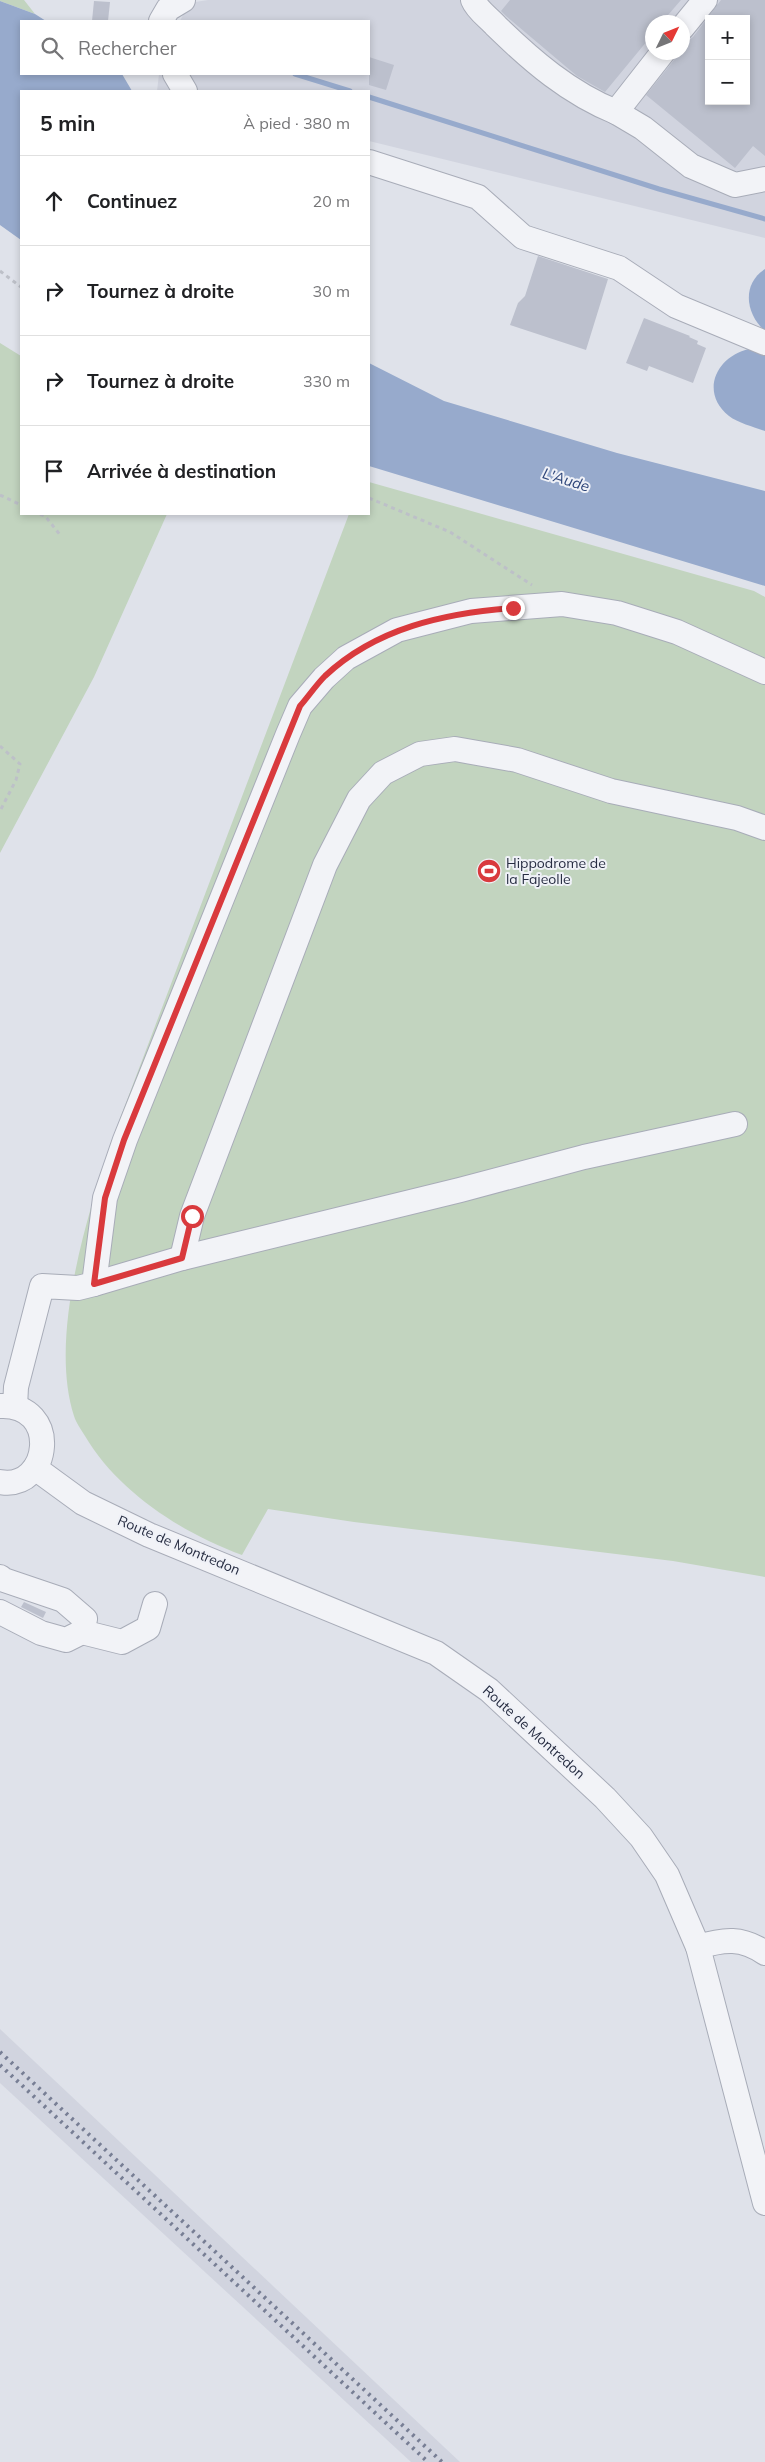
<!DOCTYPE html>
<html lang="fr">
<head>
<meta charset="utf-8">
<style>
  :root { --surface:#fff; --page:#f2f2f2; --text:#202124; --muted:#757577; --line:#e0e0e0 }
  body { margin:0; font-family:Mulish,sans-serif; background:var(--page); color:var(--text) }
  .controls { position:absolute; right:15px; top:15px; display:grid; overflow:hidden; border-radius:0px; box-shadow:0 2px 8px #0003 }
  .controls button { width:45px; height:45px; display:grid; place-items:center; padding:0; border:0; border-bottom:1px solid var(--line); background:var(--surface); color:var(--text); font:25px sans-serif }
  .compass { position:absolute; left:645px; top:15px; width:45px; height:45px; border-radius:50%; background:var(--surface); box-shadow:0 2px 8px #0003; rotate:47deg }
  .stop { position:absolute; width:15px; height:15px; margin:-11px; border:4px solid #d93a3d; border-radius:50%; background:#fff }
  .stop.end { background:#d93a3d; border-color:#fff; box-shadow:0 1px 5px #0008 }
  .list { margin:0; padding:0; list-style:none }
  h2 { display:flex; justify-content:space-between; align-items:center; height:65px; margin:0; padding:0 20px; font-size:21px }
  h2 small { font-size:16px; font-weight:400; color:var(--muted) }
  .list li { display:grid; grid-template-columns:32px 1fr auto; gap:15px; align-items:center; box-sizing:border-box; height:90px; padding:0 20px; border-top:1px solid var(--line) }
  .list b { display:block; font-size:19px; white-space:nowrap }
  .list em { font-size:16px; font-style:normal; color:var(--muted) }
  .icon { flex:none; width:28px; height:28px; fill:none; stroke:currentColor; stroke-width:2; stroke-linecap:round; stroke-linejoin:round }
  .map { position:relative; flex:none; width:765px; height:2462px; overflow:hidden }
  .search { position:absolute; background:var(--surface); box-shadow:0 2px 8px #0003; left:20px; top:20px; width:350px; height:55px; display:flex; align-items:center; gap:12px; box-sizing:border-box; padding:0 18px; border-radius:0px; color:var(--muted); font-size:19px }
  .panel { position:absolute; background:var(--surface); box-shadow:0 2px 8px #0003; left:20px; top:90px; width:350px; height:425px; border-radius:0px }
  .map>svg:first-child { display:block }
  .built { fill:#d1d4df; fill-rule:evenodd }
  .green { fill:#c2d4bf }
  .water { fill:#97aacc }
  .lines { fill:none; stroke-linecap:round; stroke-linejoin:round }
  .stream { stroke:#97aacc; stroke-width:5 }
  .building { fill:#bcc0cd; fill-rule:evenodd }
  .minor-casing { stroke:#a8acb8; stroke-width:26 }
  .path { stroke:#bdc0c8; stroke-width:3; stroke-dasharray:4 4; stroke-linecap:butt }
  .minor { stroke:#f2f3f7; stroke-width:24 }
  .rail { stroke:#777e94; stroke-width:4; stroke-dasharray:2.5 5; stroke-linecap:butt }
  .route { stroke:#d93a3d; stroke-width:6 }
  .labels { text-anchor:middle; stroke-width:4; stroke-linejoin:round; paint-order:stroke }
  .poi-label { font-size:14px; fill:#272d42; stroke:#eff1f7; text-anchor:start }
  .street-label { font-size:14px; fill:#272d42; stroke:#eff1f7 }
  .water-label { font-size:15px; font-style:italic; fill:#2d4579; stroke:#eff1f7 }
</style>
</head>
<body>
<div class="map">
<svg width="765" height="2462" viewBox="0 0 765 2462">
  <rect width="100%" height="100%" fill="#dfe2ea"/>
  <g class="built">
    <path d="M 208,0 L 765,0 L 765,238 L 369,141 L 369,91 L 157,91 L 159,74 L 369,74 L 369,21 L 180,21 L 189,3 ZM 709,19 L 746,19 L 746,101 L 709,101 ZM 652,22 L 682,22 L 682,52 L 652,52 Z"/>
    <polygon points="0,2029 460,2462 411,2462 0,2083"/>
  </g>
  <g class="green">
    <polygon points="0,0 24,0 35,14 0,1"/>
    <polygon points="0,343 21,356 21,514 167,514 94,677 0,853"/>
    <path d="M 369,482 L 754,591 L 765,597 L 765,1577 L 673,1561 L 354,1522 L 268,1509 L 242,1555 C 182,1533 118,1492 85,1436 C 81,1429 76,1423 74,1416 C 49,1338 86,1221 110,1145 L 349,514 L 369,514 Z"/>
  </g>
  <g class="water">
    <polygon points="0,1 35,14 46,21 21,21 21,74 122,74 132,91 21,91 21,240 0,225"/>
    <path d="M 765,269 L 765,331 C 746,315 741,284 765,269 Z"/>
    <path d="M 749,349 L 765,352 L 765,431 C 754,427 738,423 729,416 C 699,392 717,356 749,349 Z"/>
    <polygon points="369,363 444,401 617,453 765,491 765,586 369,466"/>
  </g>
  <g class="lines">
    <g class="stream">
      <polyline points="295,74 350,91"/>
      <polyline points="369,97 659,189 765,219"/>
    </g>
  </g>
  <g class="building">
    <polygon points="510,0 681,0 662,22 652,22 652,35 605,92 577,76 506,16 501,11"/>
    <path d="M 721,0 L 765,0 L 765,156 L 753,146 L 735,168 L 646,95 L 674,60 L 677,52 L 682,52 L 682,46 L 693,37 ZM 709,19 L 746,19 L 746,101 L 709,101 Z"/>
    <polygon points="94,1 110,2 108,21 92,21"/>
    <polygon points="369,57 394,65 386,90 369,85"/>
    <polygon points="538,256 608,279 586,350 510,325 518,303 525,296"/>
    <polygon points="644,318 690,336 689,337 698,341 697,344 706,348 693,383 649,366 647,371 626,363"/>
    <polygon points="24,1602 46,1612 43,1618 21,1607"/>
  </g>
  <g class="lines">
    <g class="minor-casing">
      <g id="minor">
        <path d="M 473,0 C 477,10 489,18 496,26 C 532,61 569,93 616,112 L 663,52"/>
        <polyline points="161,21 168,9 183,0"/>
        <polyline points="682,28 705,0"/>
        <polyline points="175,74 185,91"/>
        <polyline points="616,112 643,128 691,166 735,185 765,179"/>
        <polyline points="369,162 478,197 523,237 619,268 676,306 765,343"/>
        <polyline points="182,1258 192,1216 325,865 359,799 383,773 420,754 455,749 517,760 611,791 737,818 765,828"/>
        <polyline points="94,1284 182,1258 460,1190 584,1157 735,1124"/>
        <path d="M 0,1406 C 61,1403 51,1491 0,1482"/>
        <polyline points="15,1407 16,1387 42,1286 78,1288 94,1284 105,1198 125,1140 288,734 300,706 324,678 346,658 397,630 471,611 562,604 617,613 677,632 765,672"/>
        <polyline points="35,1468 83,1503 149,1535 436,1653 489,1690 605,1798 641,1837 667,1875 698,1947 765,2203"/>
        <polyline points="0,1577 4,1580 63,1600 85,1619 82,1632 66,1640 41,1633 0,1612"/>
        <polyline points="82,1632 122,1642 148,1628 155,1604"/>
        <path d="M 698,1947 C 724,1939 742,1937 765,1953"/>
      </g>
    </g>
    <g class="path">
      <polyline points="0,271 21,287"/>
      <polyline points="0,495 21,505"/>
      <polyline points="369,498 450,532 532,585"/>
      <polyline points="40,514 45,516 61,536"/>
      <polyline points="0,746 20,764 16,780 0,811"/>
    </g>
    <use href="#minor" class="minor"/>
    <g class="rail">
      <polyline points="0,2052 442,2462"/>
      <polyline points="0,2065 428,2462"/>
    </g>
  </g>
  <g class="lines">
    <path class="route" d="M 192,1216 L 182,1258 L 94,1284 L 105,1198 L 124,1140 L 300,706 C 308,697 316,685 325,676 C 376,628 445,613 513,608"/>
  </g>
  <defs>
    <g id="stadium-disc" transform="scale(1.25)"><circle r="9.5" fill="#d93a3d" stroke="#eff1f7"/><path d="M0-5a6.5 5 0 1 0 0 10a6.5 5 0 1 0 0-10ZM-3.5-1.8h7v3.6h-7Z" fill="#fff"/></g>
  </defs>
  <g fill-rule="evenodd">
    <use href="#stadium-disc" x="489" y="871"/>
  </g>
  <g class="labels">
    <g class="poi-label">
      <text x="506" y="868">Hippodrome de<tspan x="506" dy="16">la Fajeolle</tspan></text>
    </g>
    <g class="street-label">
      <text transform="translate(179 1545) rotate(23)" y="5">Route de Montredon</text>
      <text transform="translate(534 1732) rotate(42)" y="5">Route de Montredon</text>
    </g>
    <g class="water-label">
      <text transform="translate(566 480) rotate(17)" y="5">L'Aude</text>
    </g>
  </g>
</svg>
<div class="controls">
<button>+</button>
<button>−</button>
</div>
<svg class="compass" viewBox="-18 -18 36 36"><path d="M0-13l5 13h-10z" fill="#e53935"/><path d="M0 13l5-13h-10z" fill="#757577"/></svg>
<div class="stop" style="left:192px;top:1216px"></div>
<div class="stop end" style="left:513px;top:608px"></div>
<div class="search"><svg class="icon" aria-label="search" viewBox="0 0 24 24"><circle cx="10" cy="10" r="6"/><path d="M15 15l6 6"/></svg>Rechercher</div>
<section class="panel">
<h2>5 min<small>À pied · 380 m</small></h2>
<ul class="list">
<li><svg class="icon" aria-label="ahead" viewBox="0 0 24 24"><path d="M12 20V5M6 11l6-6 6 6"/></svg><div><b>Continuez</b></div><em>20 m</em></li>
<li><svg class="icon" aria-label="right" viewBox="0 0 24 24"><path d="M7 20v-9h11M14 6l5 5-5 5"/></svg><div><b>Tournez à droite</b></div><em>30 m</em></li>
<li><svg class="icon" aria-label="right" viewBox="0 0 24 24"><path d="M7 20v-9h11M14 6l5 5-5 5"/></svg><div><b>Tournez à droite</b></div><em>330 m</em></li>
<li><svg class="icon" aria-label="arrive" viewBox="0 0 24 24"><path d="M6 21V4h12l-3 4 3 4H6"/></svg><div><b>Arrivée à destination</b></div></li>
</ul>
</section>
</div>
</body>
</html>
